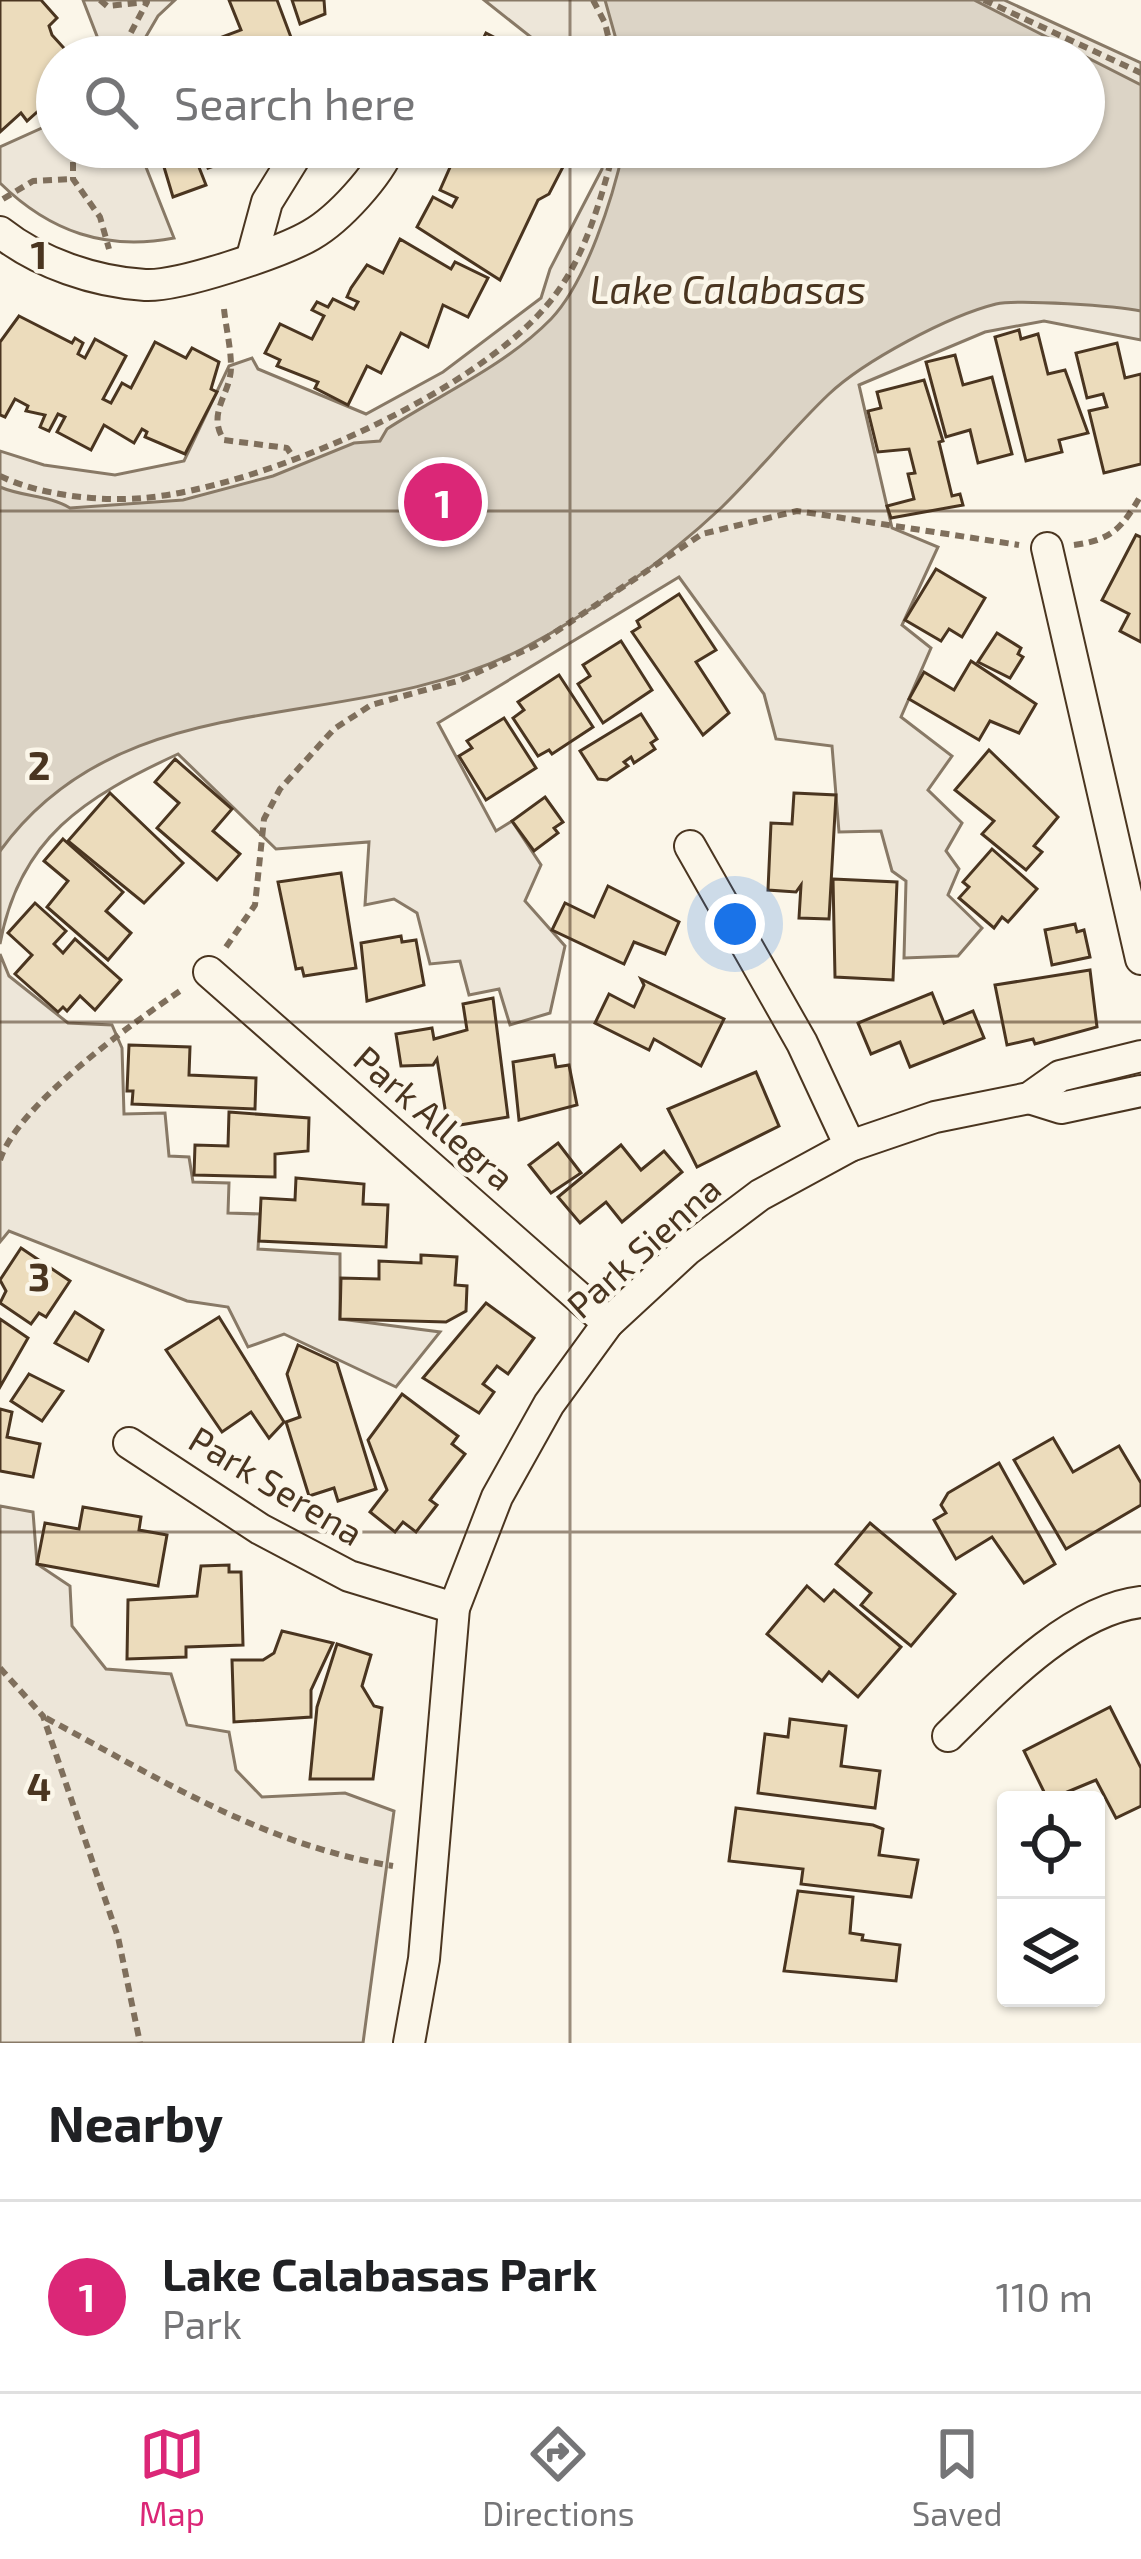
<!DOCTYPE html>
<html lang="en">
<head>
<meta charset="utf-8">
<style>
  :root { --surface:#fff; --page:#f6f6f6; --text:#202124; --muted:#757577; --line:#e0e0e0; --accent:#db2777 }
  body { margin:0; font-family:"Exo 2",sans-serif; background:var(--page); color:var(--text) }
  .controls { position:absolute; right:36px; bottom:36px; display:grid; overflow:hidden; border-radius:12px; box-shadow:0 3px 9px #0004 }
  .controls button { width:108px; height:108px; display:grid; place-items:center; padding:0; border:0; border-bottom:3px solid var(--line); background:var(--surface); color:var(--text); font:60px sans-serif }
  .you { position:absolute; left:735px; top:924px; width:42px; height:42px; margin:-30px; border:9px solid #fff; border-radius:50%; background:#1a73e8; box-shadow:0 0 0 18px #1a73e833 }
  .badge { display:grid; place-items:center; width:78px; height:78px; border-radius:50%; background:var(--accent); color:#fff; font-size:39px; font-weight:700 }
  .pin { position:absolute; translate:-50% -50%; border:6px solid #fff; box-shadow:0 3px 12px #0006 }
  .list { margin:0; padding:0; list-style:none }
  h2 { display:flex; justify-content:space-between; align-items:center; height:156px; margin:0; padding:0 48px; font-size:51px }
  h2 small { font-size:39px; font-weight:400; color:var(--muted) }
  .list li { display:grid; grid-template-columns:78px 1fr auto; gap:36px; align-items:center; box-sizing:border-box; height:192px; padding:0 48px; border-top:3px solid var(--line) }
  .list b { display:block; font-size:45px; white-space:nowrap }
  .list p { margin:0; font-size:39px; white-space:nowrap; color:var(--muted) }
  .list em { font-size:39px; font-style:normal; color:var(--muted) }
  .icon { flex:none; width:66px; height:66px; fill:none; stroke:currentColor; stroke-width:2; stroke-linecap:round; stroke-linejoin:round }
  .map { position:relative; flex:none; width:1141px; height:2043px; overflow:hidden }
  .search { position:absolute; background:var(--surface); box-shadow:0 3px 9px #0004; left:36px; right:36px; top:36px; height:132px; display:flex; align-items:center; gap:30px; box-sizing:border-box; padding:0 42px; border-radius:66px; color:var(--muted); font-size:45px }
  .sheet { height:348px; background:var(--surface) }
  nav { display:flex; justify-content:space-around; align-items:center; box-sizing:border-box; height:168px; border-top:3px solid var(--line); background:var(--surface); font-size:33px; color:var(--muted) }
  nav a { display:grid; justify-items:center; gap:6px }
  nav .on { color:var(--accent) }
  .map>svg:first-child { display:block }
  .green { fill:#ede6d9; stroke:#887966; stroke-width:3 }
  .water { fill:#dcd4c6; stroke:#887966; stroke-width:3 }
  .building { fill:#ecdcbc; stroke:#4a3520; stroke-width:3 }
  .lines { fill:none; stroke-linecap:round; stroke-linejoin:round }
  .minor-casing { stroke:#4a3520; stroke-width:34 }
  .path { stroke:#7f6f5c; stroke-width:6; stroke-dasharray:9 6; stroke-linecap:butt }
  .minor { stroke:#fbf6e9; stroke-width:30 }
  .grid { fill:none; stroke:#4a3520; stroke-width:3; stroke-opacity:0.55 }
  .labels { text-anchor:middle; stroke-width:9; stroke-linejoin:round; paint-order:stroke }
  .street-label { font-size:36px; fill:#4a3520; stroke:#fbf6e9 }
  .water-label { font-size:39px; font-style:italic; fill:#4a3520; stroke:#fbf6e9 }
  .grid-label { font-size:39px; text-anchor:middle; font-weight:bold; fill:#4a3520; stroke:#fbf6e9; stroke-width:9; stroke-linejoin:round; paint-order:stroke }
</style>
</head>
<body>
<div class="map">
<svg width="1141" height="2043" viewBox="0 0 1141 2043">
  <rect width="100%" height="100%" fill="#fbf6e9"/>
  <g class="green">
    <polygon points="83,0 175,0 158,16 134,57 98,57 100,44"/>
    <path d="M 484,0 L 1004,0 L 1141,63 L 1141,340 L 1044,321 L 985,332 L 859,385 L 892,528 L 938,547 L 902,625 L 931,648 L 901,717 L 952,756 L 928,790 L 962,823 L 946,851 L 959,869 L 948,895 L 982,928 L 958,956 L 904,958 L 906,881 L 892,871 L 881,831 L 839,832 L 832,746 L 776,739 L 764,694 L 679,577 L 438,723 L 496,831 L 512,821 L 541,865 L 525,901 L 565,946 L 550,1013 L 510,1025 L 499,989 L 469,995 L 460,961 L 430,964 L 417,913 L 394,899 L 365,905 L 369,842 L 276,849 L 178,754 C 85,797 19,838 0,944 L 0,451 L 44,465 L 115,475 L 184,461 L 229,366 L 252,358 L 258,369 L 366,414 L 443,372 L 541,298 L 550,269 L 602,169 L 603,147 L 1084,147 L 1084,57 L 588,57 L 532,38 Z"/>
    <path d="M 57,114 L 57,147 L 138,147 L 174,238 C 106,251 50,232 0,183 L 0,147 L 44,127 Z"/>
    <polygon points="0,954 9,976 68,1023 112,1025 122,1048 124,1114 165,1113 169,1156 189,1157 193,1182 229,1183 228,1213 260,1214 258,1249 340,1254 340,1319 440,1332 396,1387 284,1334 248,1347 228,1307 187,1301 9,1231 0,1242"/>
    <polygon points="0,1506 33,1512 37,1564 70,1586 72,1626 106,1669 171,1674 187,1725 229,1732 236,1770 262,1797 345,1793 394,1811 363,2043 0,2043"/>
  </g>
  <path class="water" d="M 605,0 L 974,0 L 1141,85 L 1141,311 C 1117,306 1018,299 996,304 C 948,316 864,361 829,394 C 791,430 759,471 722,507 C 665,561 591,613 522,649 C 349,738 126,677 0,851 L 0,487 C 23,497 49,495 70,508 L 183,500 L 273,476 L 354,443 L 380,441 L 387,429 C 441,394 505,366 551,319 C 587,281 613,197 624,147 L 1084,147 L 1084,57 L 621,57 Z"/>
  <g class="building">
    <polygon points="0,0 41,0 57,18 49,26 52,35 72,57 57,57 57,94 27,121 21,113 0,132"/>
    <polygon points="229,0 277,0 292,40 286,42 290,53 203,57 198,46 241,30"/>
    <polygon points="292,0 324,0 325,14 300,24"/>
    <polygon points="486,33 513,47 518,38 554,57 558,49 574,57 474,57"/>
    <polygon points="140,147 191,147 206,185 173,197 161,157 146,163"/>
    <polygon points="200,147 240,147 243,156 208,168"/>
    <polygon points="459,147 566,147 559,160 565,163 549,194 538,200 500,280 417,227 433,197 452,207 457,198 440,190"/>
    <polygon points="400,239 451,269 455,262 488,278 468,317 443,305 428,347 401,333 381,373 367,366 348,405 315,388 318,382 277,366 280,360 265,353 280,324 312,339 324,316 312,310 317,302 328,307 333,299 354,309 358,302 347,297 351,288 367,265 383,273"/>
    <polygon points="19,316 72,343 75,338 83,343 78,354 85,358 95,339 126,356 103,399 111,403 122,383 131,388 155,342 186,358 192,348 219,362 211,389 217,392 185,454 145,437 147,432 142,429 134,443 104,425 91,450 57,432 65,417 58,414 49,431 40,427 45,415 26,411 28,406 15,399 5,417 0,415 0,342"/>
    <polygon points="1019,330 1021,339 1038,334 1048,374 1065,370 1088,433 1059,440 1062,452 1026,461 995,337"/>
    <polygon points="1117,343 1125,378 1141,374 1141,464 1104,473 1089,411 1107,407 1103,394 1087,398 1076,353"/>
    <polygon points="955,355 963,385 992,377 1012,454 978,463 970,430 946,437 926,362"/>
    <polygon points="924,380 943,441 939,442 952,496 960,494 963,505 891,518 887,506 914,499 908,474 915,473 909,449 878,452 868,411 881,408 877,392"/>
    <polygon points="1136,535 1141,537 1141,642 1120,631 1129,614 1102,600"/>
    <polygon points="936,569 985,598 962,637 949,629 941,641 905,620"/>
    <polygon points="679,594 716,650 696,662 729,713 703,735 632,632 640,627 637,621"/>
    <polygon points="997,633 1021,648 1018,654 1023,657 1010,678 978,662"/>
    <polygon points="621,641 652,690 603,723 578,684 590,676 583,665"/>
    <polygon points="971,661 1036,704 1019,733 990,721 979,740 909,699 924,672 954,690"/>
    <polygon points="559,675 593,727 552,754 549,750 538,756 513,718 524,710 518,702"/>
    <polygon points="641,714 657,739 651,743 655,749 634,763 631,757 624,762 628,766 607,780 598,779 580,751"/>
    <polygon points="504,718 536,768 486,800 459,756 472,748 467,741"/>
    <polygon points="989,750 1058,817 1034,846 1042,852 1026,870 982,834 994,821 955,790"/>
    <polygon points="175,759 232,809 213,831 240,854 217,880 157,828 179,803 155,782"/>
    <polygon points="110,793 183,863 144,903 68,841"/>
    <polygon points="794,793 836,795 829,919 799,918 801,885 796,892 768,890 771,823 792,824"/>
    <polygon points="545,797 563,822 554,828 558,833 534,851 512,821"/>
    <polygon points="63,839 123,892 106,911 131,933 108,960 47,907 68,881 44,861"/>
    <polygon points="992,849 1037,889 1008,922 1002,917 994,928 959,898 969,887 963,882"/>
    <polygon points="341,873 356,968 304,976 302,968 296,969 278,882"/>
    <polygon points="833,879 897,882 893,980 835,977"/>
    <polygon points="608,886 679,922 665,954 634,942 624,964 552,930 565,903 594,917"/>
    <polygon points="35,903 66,931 54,944 63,953 75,939 121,980 95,1010 80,996 67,1011 63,1007 58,1012 15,974 32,955 8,933"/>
    <polygon points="1075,924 1077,932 1084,930 1090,957 1052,965 1045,930"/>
    <polygon points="401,936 402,942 416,940 424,985 367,1001 361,943"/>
    <polygon points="1090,970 1097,1027 1035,1044 1033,1039 1007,1045 995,985"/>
    <polygon points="641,979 724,1019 701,1066 654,1039 649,1050 595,1023 609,994 634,1007 644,985"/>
    <polygon points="932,993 944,1023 973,1011 984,1038 910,1067 900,1042 871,1054 858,1023"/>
    <polygon points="493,998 508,1117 448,1127 437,1059 433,1065 401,1066 396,1034 432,1028 434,1039 467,1030 463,1004"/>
    <polygon points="129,1045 190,1047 189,1075 256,1078 255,1109 132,1104 133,1091 127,1091"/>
    <polygon points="554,1055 556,1067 569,1065 577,1105 519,1120 513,1062"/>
    <polygon points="756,1072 779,1126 697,1167 668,1109"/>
    <polygon points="229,1112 309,1118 308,1151 275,1154 275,1177 194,1175 195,1145 228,1146"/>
    <polygon points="558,1143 581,1173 551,1193 529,1165"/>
    <polygon points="621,1145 641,1170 664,1151 682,1172 622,1222 606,1202 580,1223 558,1197"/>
    <polygon points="296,1178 364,1184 363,1204 388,1205 386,1247 259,1241 261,1198 295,1200"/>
    <polygon points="21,1248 70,1281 46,1317 39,1313 31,1324 0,1303 6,1291 0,1280"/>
    <polygon points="421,1255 457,1257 455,1285 467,1286 466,1311 446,1322 340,1319 341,1278 379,1279 379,1261 421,1263"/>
    <polygon points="486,1303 534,1338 508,1374 497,1366 483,1384 494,1392 479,1413 423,1378"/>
    <polygon points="75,1312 103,1330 88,1361 55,1343"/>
    <polygon points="219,1317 284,1422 269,1438 251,1412 222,1432 166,1350"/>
    <polygon points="0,1319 28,1338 0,1387"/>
    <polygon points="298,1345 337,1363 376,1489 338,1501 334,1488 309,1496 286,1422 300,1417 287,1374"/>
    <polygon points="29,1374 63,1391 42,1421 11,1401"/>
    <polygon points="402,1394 458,1436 452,1444 465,1454 430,1500 437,1505 416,1532 403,1522 395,1532 370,1512 387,1490 368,1440"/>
    <polygon points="0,1409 12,1412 7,1437 40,1444 33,1477 0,1471"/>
    <polygon points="1053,1438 1073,1472 1119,1446 1141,1483 1141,1505 1066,1549 1014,1460"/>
    <polygon points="999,1463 1055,1564 1024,1583 992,1537 956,1559 934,1520 946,1513 941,1505 948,1493"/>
    <polygon points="83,1507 141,1517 139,1530 167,1535 158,1586 37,1564 45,1523 79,1529"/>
    <polygon points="870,1523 955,1594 911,1646 861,1605 871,1593 836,1564"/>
    <polygon points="229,1565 229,1572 241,1572 243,1645 186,1647 186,1657 127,1659 128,1600 197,1596 201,1566"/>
    <polygon points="807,1586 824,1601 834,1590 901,1647 858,1697 829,1672 822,1681 767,1634"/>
    <polygon points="282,1631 333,1643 311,1690 311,1717 234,1722 232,1660 263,1660 274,1653"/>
    <polygon points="337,1644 371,1655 362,1686 374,1706 382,1708 373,1779 310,1779 317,1707"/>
    <polygon points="1110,1707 1141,1768 1141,1806 1116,1818 1096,1780 1048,1800 1024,1751"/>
    <polygon points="790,1719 846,1726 841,1766 880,1771 875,1808 758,1793 765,1734 788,1737"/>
    <polygon points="736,1808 873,1825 883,1829 879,1855 918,1860 911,1897 801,1884 803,1869 729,1861"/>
    <polygon points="798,1891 853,1897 850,1933 863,1935 862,1940 900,1945 896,1981 784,1971"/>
  </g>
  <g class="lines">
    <g class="minor-casing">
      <g id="minor">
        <path d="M 0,232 C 39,263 95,282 145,285 C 178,287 282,252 311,235 C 339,219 378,176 390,147"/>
        <polyline points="252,257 267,202 301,147"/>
        <polyline points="1047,548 1141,959"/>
        <polyline points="690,846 802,1043 850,1146"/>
        <polyline points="209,972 608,1323"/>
        <polyline points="1029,1098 1061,1108 1141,1091"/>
        <polyline points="129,1443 260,1529 349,1576 454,1608"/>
        <path d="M 948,1736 C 998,1687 1070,1610 1141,1602"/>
        <polyline points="409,2043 424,1959 454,1608 497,1497 549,1404 608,1323 687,1250 760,1195 850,1146 935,1117 1029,1098 1060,1076 1141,1056"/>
      </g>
    </g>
    <g class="path">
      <polyline points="100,0 107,6 147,2 118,57"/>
      <polyline points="593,0 605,23 613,57"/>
      <polyline points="984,0 1141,73"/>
      <polyline points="73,147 73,179 100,217 109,249"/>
      <polyline points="3,199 33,181 71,179"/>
      <path d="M 224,309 C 226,328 231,348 231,367 C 231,394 206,413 224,440 L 287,448 L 293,457"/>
      <path d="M 0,476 C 39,495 100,502 143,498 C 260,488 473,395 548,304 C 585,260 600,201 615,147"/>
      <path d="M 1074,545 C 1112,540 1122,528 1141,495"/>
      <polyline points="226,947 255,905 264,819 280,789 334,729 371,705 461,680 536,645 702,534 797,511 1019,545"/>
      <path d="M 0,1160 C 18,1104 134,1022 183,989"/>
      <polyline points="0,1668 43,1716 118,1937 140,2043"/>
      <path d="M 46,1718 C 160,1779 264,1845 393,1866"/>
    </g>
    <use href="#minor" class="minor"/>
  </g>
  <path class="grid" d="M 570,0 L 570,57M 570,147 L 570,2043M 0,511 L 1141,511M 0,1022 L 1141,1022M 0,1532 L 1141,1532"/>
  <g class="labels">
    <g class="street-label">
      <text transform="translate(434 1118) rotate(41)" y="13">Park Allegra</text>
      <text transform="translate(644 1247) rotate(-42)" y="13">Park Sienna</text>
      <text transform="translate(276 1486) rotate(31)" y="13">Park Serena</text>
    </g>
    <g class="water-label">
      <text x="728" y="304">Lake Calabasas</text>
    </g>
  </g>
  <g class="grid-label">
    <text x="39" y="269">1</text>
    <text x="39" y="780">2</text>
    <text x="39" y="1291">3</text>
    <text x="39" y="1801">4</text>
  </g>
</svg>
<div class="controls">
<button><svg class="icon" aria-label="locate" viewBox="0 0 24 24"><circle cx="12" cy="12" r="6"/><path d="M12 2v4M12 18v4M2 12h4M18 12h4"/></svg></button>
<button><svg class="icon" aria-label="layers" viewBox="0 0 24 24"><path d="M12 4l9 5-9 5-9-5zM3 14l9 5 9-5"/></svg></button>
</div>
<div class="you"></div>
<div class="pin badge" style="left:443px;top:502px">1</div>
<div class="search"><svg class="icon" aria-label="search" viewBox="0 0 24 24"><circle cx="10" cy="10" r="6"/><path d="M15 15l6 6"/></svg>Search here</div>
</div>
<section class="sheet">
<h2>Nearby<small></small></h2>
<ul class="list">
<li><span class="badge">1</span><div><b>Lake Calabasas Park</b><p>Park</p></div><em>110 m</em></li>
</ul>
</section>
<nav>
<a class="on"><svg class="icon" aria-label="map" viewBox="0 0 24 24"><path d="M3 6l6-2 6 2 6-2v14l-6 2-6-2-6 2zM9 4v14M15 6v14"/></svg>Map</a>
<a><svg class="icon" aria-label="directions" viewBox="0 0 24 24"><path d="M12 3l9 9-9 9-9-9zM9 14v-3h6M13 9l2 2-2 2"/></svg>Directions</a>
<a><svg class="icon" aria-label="saved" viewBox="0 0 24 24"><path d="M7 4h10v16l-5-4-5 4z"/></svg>Saved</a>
</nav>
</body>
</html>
